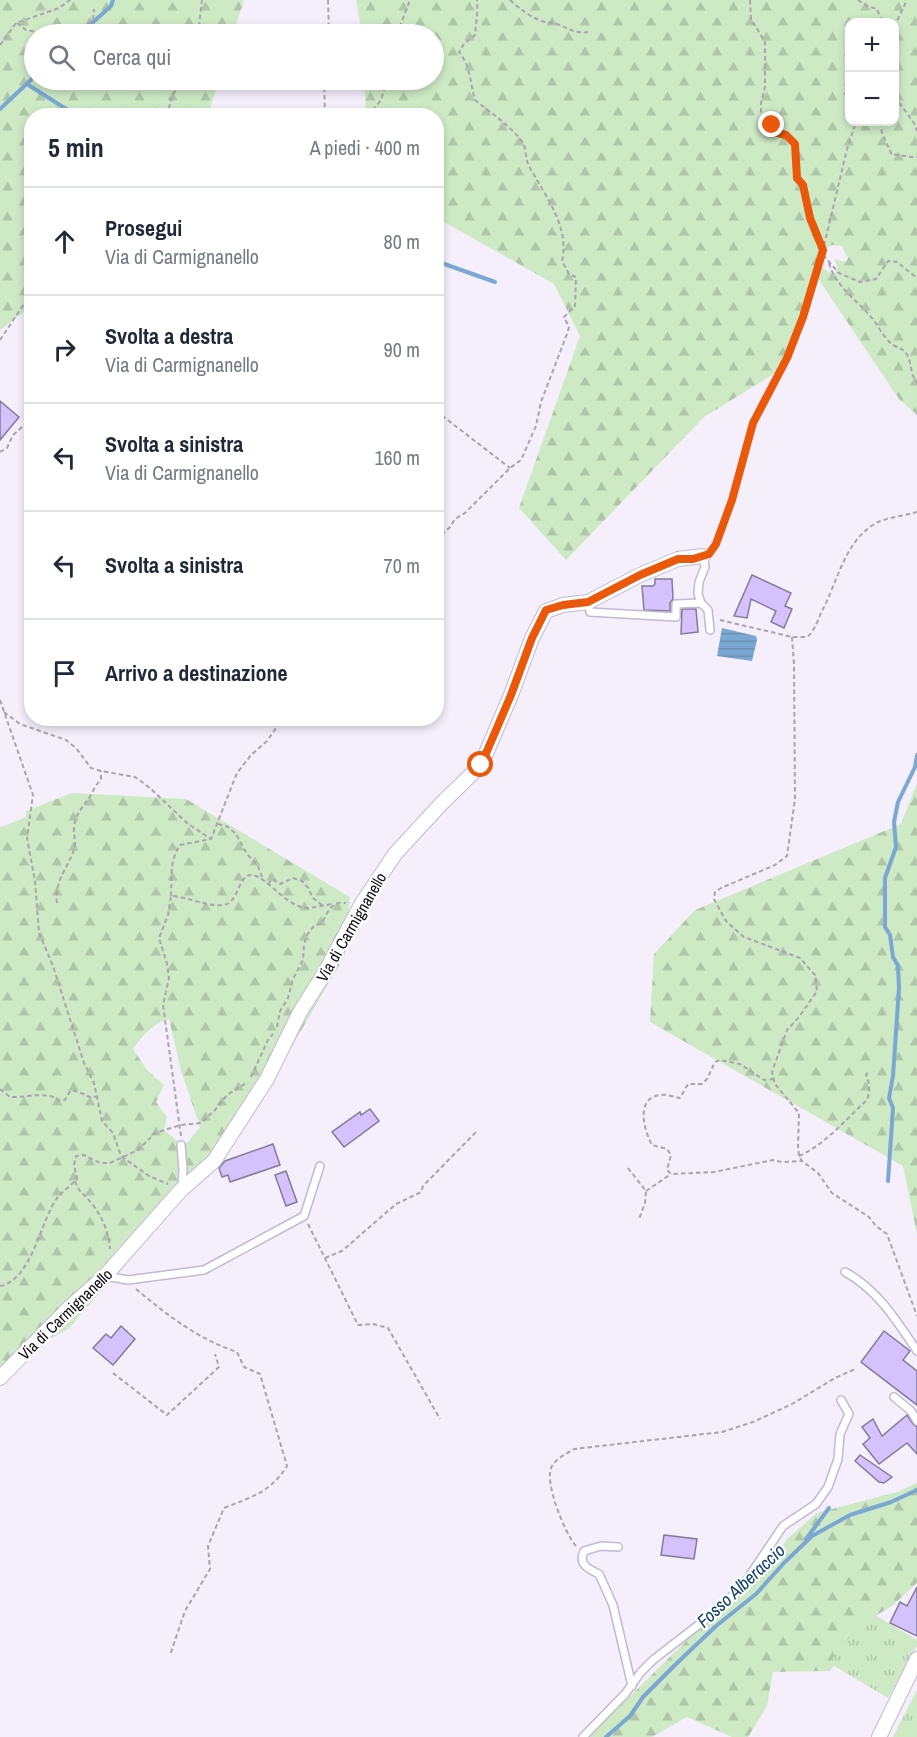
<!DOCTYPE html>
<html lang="it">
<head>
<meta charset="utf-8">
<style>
  :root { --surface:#fff; --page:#f6f6f7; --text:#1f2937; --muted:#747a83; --line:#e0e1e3 }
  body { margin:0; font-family:"Archivo Narrow",sans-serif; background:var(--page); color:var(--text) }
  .controls { position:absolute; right:18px; top:18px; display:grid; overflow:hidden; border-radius:12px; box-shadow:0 3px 9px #0003 }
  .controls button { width:54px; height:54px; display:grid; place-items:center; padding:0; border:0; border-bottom:2px solid var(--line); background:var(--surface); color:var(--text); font:30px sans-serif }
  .stop { position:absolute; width:18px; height:18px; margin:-14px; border:4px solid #ea580c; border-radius:50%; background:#fff }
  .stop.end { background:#ea580c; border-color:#fff; box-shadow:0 2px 6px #0008 }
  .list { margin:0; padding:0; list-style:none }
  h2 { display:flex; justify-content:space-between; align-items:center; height:78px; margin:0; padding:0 24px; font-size:26px }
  h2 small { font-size:20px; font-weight:400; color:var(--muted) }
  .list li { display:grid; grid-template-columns:39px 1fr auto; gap:18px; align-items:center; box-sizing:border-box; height:108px; padding:0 24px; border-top:2px solid var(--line) }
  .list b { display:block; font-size:22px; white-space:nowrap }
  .list p { margin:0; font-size:20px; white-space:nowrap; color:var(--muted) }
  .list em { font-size:20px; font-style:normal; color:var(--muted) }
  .icon { flex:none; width:33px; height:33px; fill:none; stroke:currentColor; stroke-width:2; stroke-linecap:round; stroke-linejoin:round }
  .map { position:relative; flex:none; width:917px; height:1737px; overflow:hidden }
  .search { position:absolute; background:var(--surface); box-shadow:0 3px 9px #0003; left:24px; top:24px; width:420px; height:66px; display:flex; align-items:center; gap:15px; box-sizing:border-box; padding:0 21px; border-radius:33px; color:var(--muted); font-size:22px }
  .panel { position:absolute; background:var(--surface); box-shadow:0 3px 9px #0003; left:24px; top:108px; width:420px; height:618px; border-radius:24px }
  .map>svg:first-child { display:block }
  .forest { fill:url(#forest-firs); fill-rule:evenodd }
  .park { fill:url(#park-tufts) }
  .water { fill:url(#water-rules) }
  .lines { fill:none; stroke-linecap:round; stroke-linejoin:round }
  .stream { stroke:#7aa8d2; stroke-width:4 }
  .building { fill:#d3c2fb; stroke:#837b97; stroke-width:1.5 }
  .lane-casing { stroke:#c3b8d5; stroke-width:10 }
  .street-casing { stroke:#c3b8d5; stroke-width:16 }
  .path { stroke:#a9a4b0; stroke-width:2; stroke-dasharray:4.5 3; stroke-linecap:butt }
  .lane { stroke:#fff; stroke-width:7 }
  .street { stroke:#fff; stroke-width:14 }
  .route { stroke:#ea580c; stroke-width:8 }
  .labels { text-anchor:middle; stroke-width:4.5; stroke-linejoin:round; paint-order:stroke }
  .street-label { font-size:16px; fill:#0f0b15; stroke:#fff }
  .water-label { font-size:18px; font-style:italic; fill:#0c426b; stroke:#fff }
</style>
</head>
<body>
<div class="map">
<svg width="917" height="1737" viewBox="0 0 917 1737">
  <defs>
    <pattern id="forest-firs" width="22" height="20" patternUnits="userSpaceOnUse" patternTransform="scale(1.5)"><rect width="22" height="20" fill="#cdeac5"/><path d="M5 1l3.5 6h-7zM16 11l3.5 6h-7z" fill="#afc7a8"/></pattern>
    <pattern id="park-tufts" width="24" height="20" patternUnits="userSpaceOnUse" patternTransform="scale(1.5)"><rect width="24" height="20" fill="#cdeac5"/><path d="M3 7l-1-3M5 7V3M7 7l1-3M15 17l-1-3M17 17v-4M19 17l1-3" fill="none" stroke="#afc7a8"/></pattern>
    <pattern id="water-rules" width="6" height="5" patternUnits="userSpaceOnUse" patternTransform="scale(1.5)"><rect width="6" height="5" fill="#7aa8d2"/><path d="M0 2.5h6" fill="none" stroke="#688fb3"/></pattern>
  </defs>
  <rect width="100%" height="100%" fill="#f4effb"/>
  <g class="forest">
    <polygon points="0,0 244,0 233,34 34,34 34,80 219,80 208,115 32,116 31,307 0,330"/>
    <path d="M 356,0 L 917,0 L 917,415 L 899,399 L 817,277 L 780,370 L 704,417 L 566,560 L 519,508 L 580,336 L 554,284 L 437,218 L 436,116 L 366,115 L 364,80 L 434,80 L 434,34 L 362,34 ZM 894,22 L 894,122 L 850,122 L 850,22 ZM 833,245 L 842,246 L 848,259 L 845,262 L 834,259 L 838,268 L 833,274 L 824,269 L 821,264 L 822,254 L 829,246 Z"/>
    <polygon points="917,783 917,1234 903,1166 650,1022 654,954 695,910 901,824"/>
    <path d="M 72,793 L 186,799 L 350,897 L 345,955 L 252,1115 L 178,1204 L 68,1329 L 0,1367 L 0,827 C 4,827 20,819 26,817 L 26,811 ZM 169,1019 L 181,1071 L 200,1127 L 188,1142 L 182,1145 L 164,1130 L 167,1117 L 156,1102 L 164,1085 L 147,1070 L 133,1049 C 141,1037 155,1022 169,1019 Z"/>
    <polygon points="917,1483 917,1583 892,1606 867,1621 830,1671 773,1672 767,1706 748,1737 732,1737 687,1717 652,1737 590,1737 595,1728 620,1706 735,1593 768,1568 787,1539 817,1513 897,1492"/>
  </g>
  <g class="park">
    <polygon points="870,1612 917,1640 917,1646 888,1698 829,1663"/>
    <polygon points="917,1690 917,1737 893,1737"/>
  </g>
  <polygon class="water" points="722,628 756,636 757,640 752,661 717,656"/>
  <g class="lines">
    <g class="stream">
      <polyline points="80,34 111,6 113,0"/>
      <polyline points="27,84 77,116"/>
      <polyline points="0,109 34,77"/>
      <polyline points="436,261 495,282"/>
      <polyline points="888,1181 893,1108 889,1098 893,1076 899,988 898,966 893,957 890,935 885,927 885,878 896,847 894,822 898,802 915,767 917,755"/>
      <polyline points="806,1539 829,1508"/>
      <polyline points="606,1737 630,1716 643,1697 677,1663 716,1626 756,1594 784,1563 812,1536 850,1515 891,1502 917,1490"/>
    </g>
  </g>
  <g class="building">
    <polygon points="0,401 19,417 0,440"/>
    <polygon points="752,575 791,593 785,606 792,609 784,628 771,622 776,611 751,599 747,618 734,616"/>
    <polygon points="655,579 672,579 673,599 670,603 670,611 644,610 642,586 653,586 655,584"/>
    <polygon points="682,609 696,609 698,632 681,634"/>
    <polygon points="370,1109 379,1121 344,1147 332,1132 360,1112 361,1115"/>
    <polygon points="273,1144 280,1165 230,1182 228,1175 222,1177 219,1168 225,1161"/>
    <polygon points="286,1171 297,1202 286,1206 275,1175"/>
    <polygon points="121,1326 135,1339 113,1365 93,1348 106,1334 111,1338"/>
    <polygon points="884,1331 910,1351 903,1360 917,1371 917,1405 861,1362"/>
    <polygon points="907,1415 913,1424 917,1427 917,1454 907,1443 879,1464 863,1444 870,1438 862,1427 873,1419 882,1436"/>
    <polygon points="860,1455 892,1477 884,1483 879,1482 855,1461"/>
    <polygon points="664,1535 697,1539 694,1559 661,1555"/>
    <polygon points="917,1587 917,1636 890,1623 900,1602 907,1606"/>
  </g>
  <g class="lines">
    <g class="lane-casing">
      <g id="lane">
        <polyline points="703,556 705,567 699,582 698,594 701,603 708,610 710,630"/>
        <polyline points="588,602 590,612 676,617 676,604 701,603"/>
        <polyline points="181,1145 183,1169 182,1187"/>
        <path d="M 845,1272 C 877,1289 897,1321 917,1351"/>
        <polyline points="105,1276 128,1280 204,1270 304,1216 320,1166"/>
        <polyline points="894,1397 911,1411 917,1421"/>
        <path d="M 618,1547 L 601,1546 L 584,1551 C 578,1564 588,1569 599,1574 L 613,1605 L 632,1686"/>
        <polyline points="583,1737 625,1694 641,1672 653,1660 719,1609 744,1584 783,1526 816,1504 828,1487 838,1459 840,1434 849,1414 841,1400"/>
      </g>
    </g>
    <g class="street-casing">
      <g id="street">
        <polyline points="0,1378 70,1307 105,1276 181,1190 214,1161 267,1079 300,1012 324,974 361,905 395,854 441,804 481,765 511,695 532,638 546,611 563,605 588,602 640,575 678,559 703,556"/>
        <polyline points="879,1737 917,1659"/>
      </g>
    </g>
    <g class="path">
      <polyline points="328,0 329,34"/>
      <path d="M 510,0 C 520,9 530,17 542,21 C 547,23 552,22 557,24 C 569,28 574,34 588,32"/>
      <polyline points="750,0 751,19 765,42 765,87 761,103 761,113 765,122 772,125 778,133 786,135 794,144 797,178 803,185 809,218 822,249"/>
      <polyline points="858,0 867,6 877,9 882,22"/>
      <polyline points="17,23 26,30 47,34"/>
      <polyline points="894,27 907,0"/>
      <polyline points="76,34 93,20 94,9"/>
      <polyline points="198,34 202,0"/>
      <polyline points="397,34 410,0"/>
      <polyline points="0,45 16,23 59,8 70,0"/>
      <polyline points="894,51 894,57"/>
      <polyline points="324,80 325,116"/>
      <polyline points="894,81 898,101 914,123 917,131"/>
      <polyline points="844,93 850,96"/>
      <polyline points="167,116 172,96 183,80"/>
      <polyline points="368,116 381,100 387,80"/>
      <path d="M 880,122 L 882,133 L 892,155 C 902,154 908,158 917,157"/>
      <polyline points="823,255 839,273 860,282 876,279 888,261 897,262 917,278"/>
      <path d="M 829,263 C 835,286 857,300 871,317 C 879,326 884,340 895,346 C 900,349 902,348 906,353 C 912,362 910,375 917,383"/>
      <polyline points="0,340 32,292"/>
      <polyline points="436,411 510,468"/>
      <polyline points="0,452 7,448 13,435 32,418"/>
      <path d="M 436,540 L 450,527 L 455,519 L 465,513 L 510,468 L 521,460 L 536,426 L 541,402 L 567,334 L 569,327 L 564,317 L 575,306 L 576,277 L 569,274 L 562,261 C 570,226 545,196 529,166 C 525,159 527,147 521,140 C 508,124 491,113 475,100 C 470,83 471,67 459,52 L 464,44 L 475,35 C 476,24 478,12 477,0"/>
      <polyline points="713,547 732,500 753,424 787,358 803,317 822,254 847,149 856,122"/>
      <path d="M 720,620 L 792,637 L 807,637 C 816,630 818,618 823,609 C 838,580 845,541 876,523 C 888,517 904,516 917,512"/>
      <polyline points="792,637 794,664 795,799 787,856 775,865 721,888 715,892 714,899 726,921 744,937 800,958 815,975 817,991 799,1017 787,1030 772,1072 775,1084 799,1113 798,1146 799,1156 802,1161 818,1173 832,1193 869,1217 876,1226 887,1234 917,1316"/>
      <polyline points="0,700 33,795 27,838 35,881 39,933 53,966 84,1063 94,1083 102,1121 113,1133 121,1156 149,1176 168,1184"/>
      <polyline points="4,712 20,724 66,740 76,748 91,768 101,771 135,777 150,788 187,823 211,839"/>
      <polyline points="218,824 228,827 236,834 247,854 258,866 263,880"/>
      <polyline points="268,884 272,879 280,884 293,878 302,881 309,889 312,897 322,905"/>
      <path d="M 171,896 C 172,877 169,862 180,845 L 211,839 L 237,773 L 251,755 L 267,741 L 283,718"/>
      <path d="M 57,903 C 54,882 67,869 74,850 C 77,842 73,835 74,827 C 76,813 81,810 88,799 C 93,793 94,786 101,780 L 101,771"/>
      <path d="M 277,1027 L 280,1011 L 288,998 L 293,979 L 303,960 L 304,944 L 307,935 L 313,927 L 322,923 C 327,913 332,900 346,903"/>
      <polyline points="251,1077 268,1040 273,1034"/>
      <path d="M 774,1079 L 764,1080 L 740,1064 L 720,1060 L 715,1062 L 707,1079 L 702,1084 L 688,1084 L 680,1098 C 674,1097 666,1094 660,1095 C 635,1098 644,1130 652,1145 L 667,1149 L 671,1155 L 667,1170 L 671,1174 L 714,1172 L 773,1160 L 782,1162 L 802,1161"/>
      <path d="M 0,1089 L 10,1097 C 27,1098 46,1090 60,1101 L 65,1100 L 70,1091 C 77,1089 85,1096 93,1098 L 96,1096"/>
      <path d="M 181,1136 L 163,1005 L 169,978 L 167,964 L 159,938 L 168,915 L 171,896 C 187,896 216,911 229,903 C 238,897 240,875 251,875 C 266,875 285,906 306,908 C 314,908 324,905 333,904"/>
      <path d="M 799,1156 C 826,1144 846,1119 867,1100 C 870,1091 870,1084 866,1075 L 868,1072"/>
      <polyline points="628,1168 646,1191 645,1203 639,1219"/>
      <path d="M 75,1181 C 78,1190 80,1191 86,1197 C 99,1210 109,1230 110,1249"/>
      <polyline points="646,1191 671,1174"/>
      <polyline points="308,1224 358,1325 373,1324 388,1328 440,1419"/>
      <polyline points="325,1258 342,1251 396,1204 421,1192 423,1186 477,1131"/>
      <path d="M 0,1286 C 32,1280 40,1222 57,1198 C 63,1190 72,1186 77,1178 L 74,1165 L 76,1156 L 84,1155 L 100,1163 L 110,1163 L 138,1150 L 155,1133 L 181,1125 L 201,1123 L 215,1110 L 227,1095 L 248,1082"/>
      <path d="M 136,1289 C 167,1315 198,1339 237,1352 L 244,1367 L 260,1374 L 287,1466 C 270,1493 251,1497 224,1508 L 208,1546 L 210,1569 L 185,1611 L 170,1655"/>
      <polyline points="113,1373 167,1415 219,1367 215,1354"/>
      <path d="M 576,1546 C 565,1534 543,1480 552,1466 C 557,1458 566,1454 574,1449 L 722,1432 L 753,1422 L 792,1404 L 835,1378 L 855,1369"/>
    </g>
    <use href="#lane" class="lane"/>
    <use href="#street" class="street"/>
  </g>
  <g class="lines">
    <polyline class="route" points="481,765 511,695 532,638 546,610 563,605 588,602 640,575 678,559 693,559 709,554 716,544 732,500 753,423 787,358 803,317 823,250 810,218 803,185 797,178 795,144 786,135 778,133 772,125"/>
  </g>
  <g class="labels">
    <g class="street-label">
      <text transform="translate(351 927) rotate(-60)" y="6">Via di Carmignanello</text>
      <text transform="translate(65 1314) rotate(-44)" y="6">Via di Carmignanello</text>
    </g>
    <g class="water-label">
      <text transform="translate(741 1586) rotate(-43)" y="6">Fosso Alberaccio</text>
    </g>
  </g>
</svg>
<div class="controls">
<button>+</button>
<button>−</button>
</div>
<div class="stop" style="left:481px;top:765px"></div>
<div class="stop end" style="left:772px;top:125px"></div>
<div class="search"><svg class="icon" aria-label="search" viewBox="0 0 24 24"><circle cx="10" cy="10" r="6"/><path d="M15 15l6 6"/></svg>Cerca qui</div>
<section class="panel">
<h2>5 min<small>A piedi · 400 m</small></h2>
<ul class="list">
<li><svg class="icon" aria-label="ahead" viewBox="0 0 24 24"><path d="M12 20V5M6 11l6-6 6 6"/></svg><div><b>Prosegui</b><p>Via di Carmignanello</p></div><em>80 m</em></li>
<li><svg class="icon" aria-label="right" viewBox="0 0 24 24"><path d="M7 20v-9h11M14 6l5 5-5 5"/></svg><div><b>Svolta a destra</b><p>Via di Carmignanello</p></div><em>90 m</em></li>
<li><svg class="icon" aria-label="left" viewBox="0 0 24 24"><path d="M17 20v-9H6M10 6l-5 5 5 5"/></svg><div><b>Svolta a sinistra</b><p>Via di Carmignanello</p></div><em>160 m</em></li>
<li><svg class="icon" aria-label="left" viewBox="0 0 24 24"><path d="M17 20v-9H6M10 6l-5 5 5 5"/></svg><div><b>Svolta a sinistra</b></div><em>70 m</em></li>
<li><svg class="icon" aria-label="arrive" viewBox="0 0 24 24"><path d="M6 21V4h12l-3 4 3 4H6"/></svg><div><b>Arrivo a destinazione</b></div></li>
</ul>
</section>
</div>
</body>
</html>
